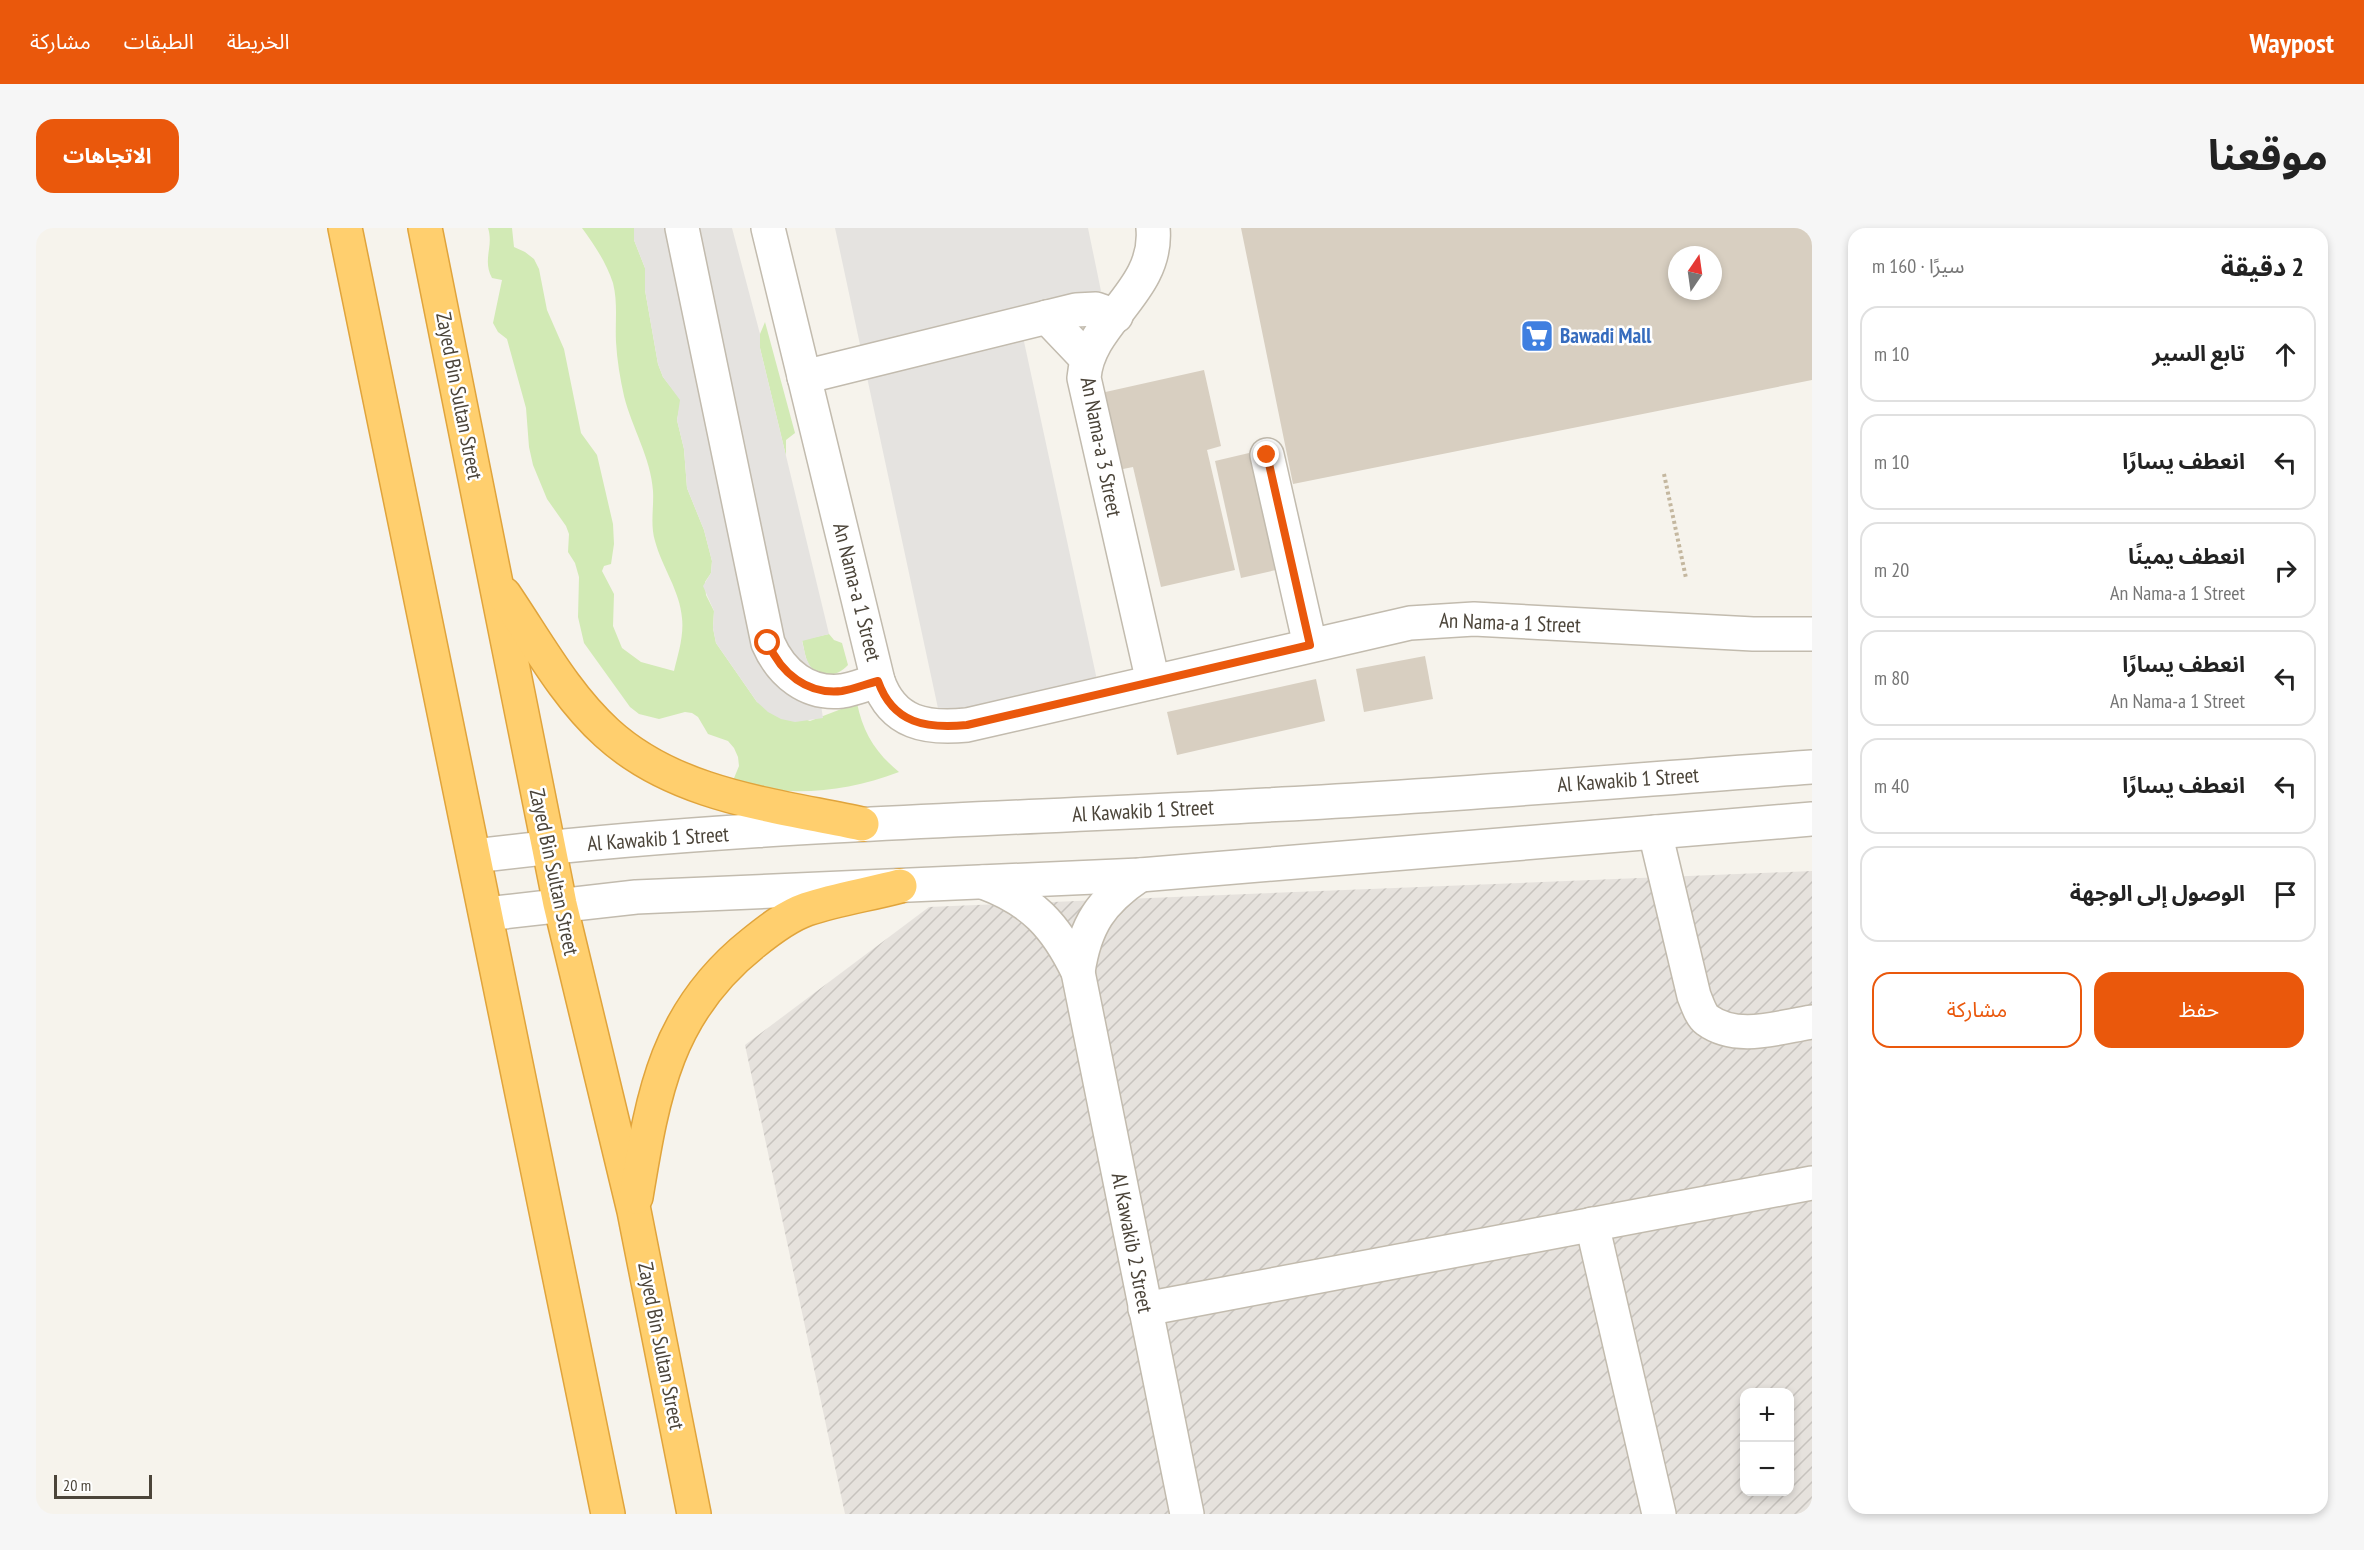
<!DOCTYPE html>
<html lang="ar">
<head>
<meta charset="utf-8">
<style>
  :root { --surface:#fff; --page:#f6f6f6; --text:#222; --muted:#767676; --line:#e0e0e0; --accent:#ea580c }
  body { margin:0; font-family:"PT Sans Narrow","Noto Sans Arabic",sans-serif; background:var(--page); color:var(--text); direction:rtl }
  .controls { position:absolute; right:18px; bottom:18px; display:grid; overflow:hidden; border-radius:12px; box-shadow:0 3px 9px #0003 }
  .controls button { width:54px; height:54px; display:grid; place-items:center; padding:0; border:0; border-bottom:2px solid var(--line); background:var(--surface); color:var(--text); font:30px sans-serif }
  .compass { position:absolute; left:1632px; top:18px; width:54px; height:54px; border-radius:50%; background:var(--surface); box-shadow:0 3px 9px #0003; rotate:13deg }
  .scale { position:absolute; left:18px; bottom:15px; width:98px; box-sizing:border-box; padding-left:6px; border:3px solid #4b4439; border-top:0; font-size:16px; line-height:21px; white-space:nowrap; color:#4b4439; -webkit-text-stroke:4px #fff; paint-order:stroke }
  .stop { position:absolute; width:18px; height:18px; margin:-14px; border:4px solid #ea580c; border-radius:50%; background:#fff }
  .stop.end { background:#ea580c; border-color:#fff; box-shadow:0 2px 6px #0008 }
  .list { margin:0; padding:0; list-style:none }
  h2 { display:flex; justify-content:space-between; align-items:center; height:78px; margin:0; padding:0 24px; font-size:26px }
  h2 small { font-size:20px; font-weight:400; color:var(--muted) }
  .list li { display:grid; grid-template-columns:39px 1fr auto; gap:18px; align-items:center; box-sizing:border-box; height:96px; margin:0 12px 12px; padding:0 12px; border:2px solid var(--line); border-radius:18px }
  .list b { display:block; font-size:22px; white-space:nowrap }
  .list p { margin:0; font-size:20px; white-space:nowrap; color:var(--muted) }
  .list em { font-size:20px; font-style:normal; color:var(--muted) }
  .actions { display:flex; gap:12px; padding:18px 24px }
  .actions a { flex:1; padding:14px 0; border:2px solid var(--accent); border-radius:18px; text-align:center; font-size:21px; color:var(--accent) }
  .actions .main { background:var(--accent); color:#fff }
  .icon { flex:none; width:33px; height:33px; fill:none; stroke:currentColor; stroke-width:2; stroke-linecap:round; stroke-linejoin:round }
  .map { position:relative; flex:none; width:1776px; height:1286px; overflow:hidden; direction:ltr; border-radius:18px }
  header { display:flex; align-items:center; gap:36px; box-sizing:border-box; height:84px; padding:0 30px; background:var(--accent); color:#fff }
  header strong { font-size:28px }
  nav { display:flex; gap:33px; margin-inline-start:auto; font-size:21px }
  .intro { display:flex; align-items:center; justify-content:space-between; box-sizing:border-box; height:144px; padding:0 36px }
  h1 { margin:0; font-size:42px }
  .button { padding:15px 27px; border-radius:18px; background:var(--accent); color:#fff; font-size:21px; font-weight:700 }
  main { display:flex; gap:36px; padding:0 36px }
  aside { flex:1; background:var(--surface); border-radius:18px; box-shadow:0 3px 9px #0003 }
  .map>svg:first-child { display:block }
  .industrial { fill:url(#industrial-furrows); fill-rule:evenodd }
  .grass { fill:#d2eab5 }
  .parking { fill:#e5e3e0 }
  .building { fill:#d8cfc1; fill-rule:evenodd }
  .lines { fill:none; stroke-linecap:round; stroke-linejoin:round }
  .minor-casing { stroke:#c2bbae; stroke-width:36 }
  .highway-casing { stroke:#e0a43c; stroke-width:36 }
  .path { stroke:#c4b79f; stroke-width:4; stroke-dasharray:3 3; stroke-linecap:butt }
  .minor { stroke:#fff; stroke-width:33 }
  .highway { stroke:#ffcf6e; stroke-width:33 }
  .route { stroke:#ea580c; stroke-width:8 }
  .labels { text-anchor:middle; stroke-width:5; stroke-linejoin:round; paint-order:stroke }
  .shop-label { font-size:21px; font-weight:bold; fill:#366cbe; stroke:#fff; text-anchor:start }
  .street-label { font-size:21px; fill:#4b4439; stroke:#fff }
</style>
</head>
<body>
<header>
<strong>Waypost</strong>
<nav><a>الخريطة</a><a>الطبقات</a><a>مشاركة</a></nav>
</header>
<div class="intro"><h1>موقعنا</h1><a class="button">الاتجاهات</a></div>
<main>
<aside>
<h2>2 دقيقة<small>سيرًا · 160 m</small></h2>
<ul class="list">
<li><svg class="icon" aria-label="ahead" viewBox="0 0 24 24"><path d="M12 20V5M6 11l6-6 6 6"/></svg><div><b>تابع السير</b></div><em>10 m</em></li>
<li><svg class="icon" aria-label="left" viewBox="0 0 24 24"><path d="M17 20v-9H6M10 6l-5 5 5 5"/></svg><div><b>انعطف يسارًا</b></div><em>10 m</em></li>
<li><svg class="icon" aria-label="right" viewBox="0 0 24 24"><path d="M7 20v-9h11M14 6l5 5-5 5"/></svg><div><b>انعطف يمينًا</b><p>An Nama-a 1 Street</p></div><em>20 m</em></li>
<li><svg class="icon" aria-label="left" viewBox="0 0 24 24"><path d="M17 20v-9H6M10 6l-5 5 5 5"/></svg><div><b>انعطف يسارًا</b><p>An Nama-a 1 Street</p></div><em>80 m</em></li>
<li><svg class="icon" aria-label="left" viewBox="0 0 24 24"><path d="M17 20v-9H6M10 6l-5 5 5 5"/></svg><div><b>انعطف يسارًا</b></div><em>40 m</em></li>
<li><svg class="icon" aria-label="arrive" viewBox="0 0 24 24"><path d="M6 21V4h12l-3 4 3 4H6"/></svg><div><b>الوصول إلى الوجهة</b></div></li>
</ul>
<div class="actions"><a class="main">حفظ</a><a>مشاركة</a></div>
</aside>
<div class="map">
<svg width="1776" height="1286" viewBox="0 0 1776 1286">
  <defs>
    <pattern id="industrial-furrows" width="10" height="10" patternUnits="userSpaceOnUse" patternTransform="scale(1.5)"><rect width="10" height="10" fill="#e6e2dd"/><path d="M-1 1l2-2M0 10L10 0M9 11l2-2" fill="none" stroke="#c7c3be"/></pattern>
  </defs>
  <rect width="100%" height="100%" fill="#f6f3ec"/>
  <path class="industrial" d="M 1776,643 L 1776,1286 L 809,1286 L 709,817 L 893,679 ZM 1708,1164 L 1754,1164 L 1754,1264 L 1708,1264 Z"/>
  <g class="grass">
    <path d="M 452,0 L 476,0 L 478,19 L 489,24 L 498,31 L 503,41 L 511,82 L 528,121 L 545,205 L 561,227 L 577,296 L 578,316 L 575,336 L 568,338 L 566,343 L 578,366 L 577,398 L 586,420 L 605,434 L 638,443 C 642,426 648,408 646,390 C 644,363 626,339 619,313 C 614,296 618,280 617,263 C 615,230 596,200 588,168 C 584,150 581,132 580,114 C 579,94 582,75 577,55 C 570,34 559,18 546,0 L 598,0 L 598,12 L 609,40 L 609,62 L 622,136 L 627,149 L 645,172 L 641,192 L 648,221 L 651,260 L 668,302 L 676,333 L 675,345 L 669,354 L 670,367 L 678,383 L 677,400 L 680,415 L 721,474 L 774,493 L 821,475 C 827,505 840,525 863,544 C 807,565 754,569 696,555 L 703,538 L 702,529 L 698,520 L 692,513 L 672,506 L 662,489 L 656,485 L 649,484 L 623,491 L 603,486 L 594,479 L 548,415 L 542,389 L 543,349 L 539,335 L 532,324 L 533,306 L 530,298 L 511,271 L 497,237 L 493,219 L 490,180 L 471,111 L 462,104 L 457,95 L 466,52 L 456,50 C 446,31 458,19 452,0 Z"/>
    <polygon points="729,94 759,205 750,212 750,228 724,120 724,106"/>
    <path d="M 793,406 L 798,412 L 806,415 L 812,437 C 801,449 783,452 773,437 C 769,430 768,420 766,412 Z"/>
  </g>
  <g class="parking">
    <polygon points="598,0 696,0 724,106 724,120 793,406 766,413 770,430 774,438 780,444 787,490 759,494 745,491 732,484 721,474 680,415 677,400 678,383 667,358 675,345 676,333 668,302 651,260 648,221 641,192 644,172 627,149 622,136 609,62 609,40 598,12"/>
    <polygon points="799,0 1052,0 1065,63 981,81 1061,452 903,485"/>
  </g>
  <g class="building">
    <path d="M 1205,0 L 1776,0 L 1776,152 L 1257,256 ZM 1641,27 L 1677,27 L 1677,63 L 1641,63 Z"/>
    <polygon points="1168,142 1185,218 1171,222 1199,342 1125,359 1097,239 1082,242 1065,165"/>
    <polygon points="1213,225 1240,342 1205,350 1179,233"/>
    <polygon points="1389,428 1397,471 1328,484 1320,441"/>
    <polygon points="1280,451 1289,493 1141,527 1131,484"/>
  </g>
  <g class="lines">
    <g class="minor-casing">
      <g id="minor">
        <path d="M 646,0 L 732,415 C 745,445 771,467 806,463 C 818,461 830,456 842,453"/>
        <path d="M 732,0 L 842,453 C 857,496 891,501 931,497 L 1374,395 L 1438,391 L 1717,406 L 1776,406"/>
        <polyline points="1011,89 1051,131"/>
        <polyline points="768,149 1040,82 1060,81 1080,88"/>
        <polyline points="1231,227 1274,417"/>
        <path d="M 1117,454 L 1048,150 C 1052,93 1123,64 1117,0"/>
        <path d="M 1619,604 L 1658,768 C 1661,775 1665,788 1671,792 C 1701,814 1743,799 1776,794"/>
        <path d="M 438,628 C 701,596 967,592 1231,577 C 1413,568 1595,552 1776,539"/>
        <path d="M 947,654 C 996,672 1020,698 1042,744 L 1151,1286"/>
        <polyline points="450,686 600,669 1104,647 1776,591"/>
        <path d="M 1042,744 C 1049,697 1065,673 1104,647"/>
        <polyline points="1556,996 1623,1286"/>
        <polyline points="1109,1081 1776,955"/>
      </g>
    </g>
    <g class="highway-casing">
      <g id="highway">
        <polyline points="309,0 572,1286"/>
        <polyline points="389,0 524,676 598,983 658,1286"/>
        <path d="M 468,366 C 500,413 529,467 571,505 C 640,568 738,577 826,596"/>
        <path d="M 600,969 C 617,866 630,784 717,715 C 733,702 751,688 771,681 C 801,671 834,666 864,658"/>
      </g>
    </g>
    <polyline class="path" points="1628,246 1650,350"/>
    <use href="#minor" class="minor"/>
    <use href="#highway" class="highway"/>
  </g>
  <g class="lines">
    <path class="route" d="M 732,415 C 745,445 771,467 806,463 C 818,461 830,456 842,453 C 857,496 891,501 931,497 L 1274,417 L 1231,227"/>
  </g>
  <defs>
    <g id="supermarket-square" transform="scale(1.725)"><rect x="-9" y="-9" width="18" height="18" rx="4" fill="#3f7fe0" stroke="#fff"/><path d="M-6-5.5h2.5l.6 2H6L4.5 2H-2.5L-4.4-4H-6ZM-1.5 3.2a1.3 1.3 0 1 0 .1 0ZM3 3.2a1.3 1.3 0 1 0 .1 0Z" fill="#fff"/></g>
  </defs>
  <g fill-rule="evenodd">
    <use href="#supermarket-square" x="1501" y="108"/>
  </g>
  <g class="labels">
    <g class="shop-label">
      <text x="1524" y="115">Bawadi Mall</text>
    </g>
    <g class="street-label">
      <text transform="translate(423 168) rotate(79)" y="7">Zayed Bin Sultan Street</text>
      <text transform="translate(1065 219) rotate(79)" y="7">An Nama-a 3 Street</text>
      <text transform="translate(821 364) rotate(76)" y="7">An Nama-a 1 Street</text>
      <text transform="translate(1474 395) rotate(2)" y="7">An Nama-a 1 Street</text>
      <text transform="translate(1592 552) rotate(-4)" y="7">Al Kawakib 1 Street</text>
      <text transform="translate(1107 583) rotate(-3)" y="7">Al Kawakib 1 Street</text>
      <text transform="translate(622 611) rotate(-4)" y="7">Al Kawakib 1 Street</text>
      <text transform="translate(518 644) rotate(78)" y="7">Zayed Bin Sultan Street</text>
      <text transform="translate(1096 1015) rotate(79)" y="7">Al Kawakib 2 Street</text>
      <text transform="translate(625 1118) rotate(79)" y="7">Zayed Bin Sultan Street</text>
    </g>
  </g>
</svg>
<div class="controls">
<button>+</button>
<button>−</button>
</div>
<svg class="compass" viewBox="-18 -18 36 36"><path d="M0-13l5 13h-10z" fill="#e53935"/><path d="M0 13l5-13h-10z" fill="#767676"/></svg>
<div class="scale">20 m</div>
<div class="stop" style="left:732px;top:415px"></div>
<div class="stop end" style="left:1231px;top:227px"></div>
</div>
</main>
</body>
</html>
